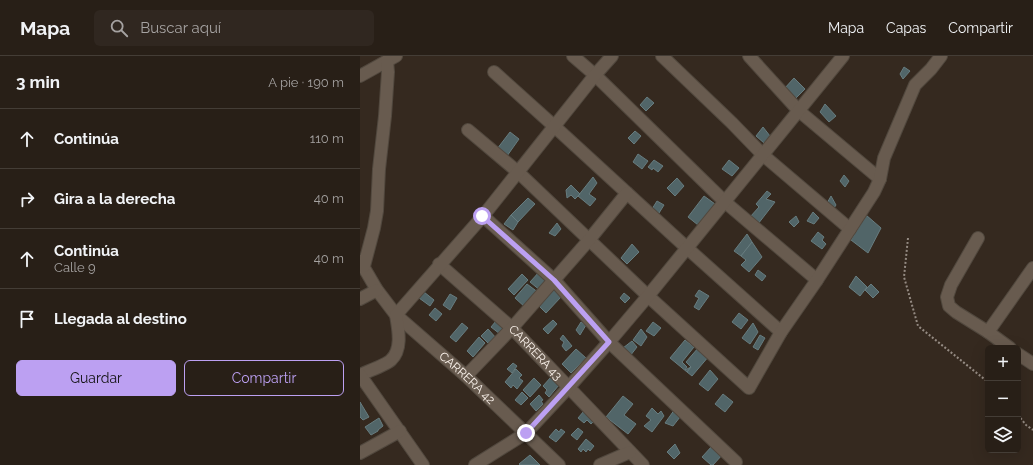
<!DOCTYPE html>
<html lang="es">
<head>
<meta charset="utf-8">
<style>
  :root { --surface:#281f17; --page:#302720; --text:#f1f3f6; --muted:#a5a2a1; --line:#443d36; --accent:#bca0f2 }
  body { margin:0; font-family:Raleway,sans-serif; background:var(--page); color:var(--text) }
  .controls { position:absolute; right:12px; bottom:12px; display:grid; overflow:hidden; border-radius:6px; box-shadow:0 4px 16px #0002 }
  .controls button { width:36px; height:36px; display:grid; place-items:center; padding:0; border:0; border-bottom:1px solid var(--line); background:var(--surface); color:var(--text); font:20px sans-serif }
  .stop { position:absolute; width:12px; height:12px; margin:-9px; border:3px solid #bca0f2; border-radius:50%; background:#fff }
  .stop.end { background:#bca0f2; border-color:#fff; box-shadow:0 1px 4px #0008 }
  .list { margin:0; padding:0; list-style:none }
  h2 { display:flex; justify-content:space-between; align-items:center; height:52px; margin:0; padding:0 16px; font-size:17px }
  h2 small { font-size:13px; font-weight:400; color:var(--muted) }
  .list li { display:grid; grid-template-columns:26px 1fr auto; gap:12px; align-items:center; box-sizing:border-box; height:60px; padding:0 16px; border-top:1px solid var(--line) }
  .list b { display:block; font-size:15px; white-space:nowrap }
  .list p { margin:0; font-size:13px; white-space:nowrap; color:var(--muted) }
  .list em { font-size:13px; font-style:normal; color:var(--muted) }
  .actions { display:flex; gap:8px; padding:12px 16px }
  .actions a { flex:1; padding:9px 0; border:1px solid var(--accent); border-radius:6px; text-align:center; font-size:14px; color:var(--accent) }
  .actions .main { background:var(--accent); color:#111 }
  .icon { flex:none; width:22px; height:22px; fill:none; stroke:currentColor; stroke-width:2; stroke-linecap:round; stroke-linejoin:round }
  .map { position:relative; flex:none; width:673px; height:409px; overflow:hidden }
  header { display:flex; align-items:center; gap:24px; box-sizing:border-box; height:56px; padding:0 20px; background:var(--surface); border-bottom:1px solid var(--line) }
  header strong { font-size:19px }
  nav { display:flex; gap:22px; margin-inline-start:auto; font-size:14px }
  .search { width:280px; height:36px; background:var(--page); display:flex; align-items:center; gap:10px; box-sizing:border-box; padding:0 14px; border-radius:6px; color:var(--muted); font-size:15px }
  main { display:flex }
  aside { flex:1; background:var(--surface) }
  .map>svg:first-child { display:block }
  .building { fill:#516568; stroke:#677c7f }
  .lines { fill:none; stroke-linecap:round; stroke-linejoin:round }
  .street-casing { stroke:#51483e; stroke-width:14 }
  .path { stroke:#948a82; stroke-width:2; stroke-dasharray:2 2; stroke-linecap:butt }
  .street { stroke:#685b4f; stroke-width:12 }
  .route { stroke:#bca0f2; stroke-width:5 }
  .labels { text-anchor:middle; stroke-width:4; stroke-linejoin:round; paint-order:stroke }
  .street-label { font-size:12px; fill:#faf2eb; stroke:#35291f }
</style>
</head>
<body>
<header>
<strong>Mapa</strong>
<div class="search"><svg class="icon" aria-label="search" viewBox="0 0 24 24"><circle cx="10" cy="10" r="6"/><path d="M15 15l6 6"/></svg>Buscar aquí</div>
<nav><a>Mapa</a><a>Capas</a><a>Compartir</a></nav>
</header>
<main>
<aside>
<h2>3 min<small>A pie · 190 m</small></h2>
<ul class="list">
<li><svg class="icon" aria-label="ahead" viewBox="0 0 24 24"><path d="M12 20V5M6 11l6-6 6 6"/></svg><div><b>Continúa</b></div><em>110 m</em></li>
<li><svg class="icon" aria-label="right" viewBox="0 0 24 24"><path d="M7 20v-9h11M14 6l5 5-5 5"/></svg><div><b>Gira a la derecha</b></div><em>40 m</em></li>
<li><svg class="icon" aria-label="ahead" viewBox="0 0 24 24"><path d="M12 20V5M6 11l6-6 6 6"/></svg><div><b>Continúa</b><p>Calle 9</p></div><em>40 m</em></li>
<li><svg class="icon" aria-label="arrive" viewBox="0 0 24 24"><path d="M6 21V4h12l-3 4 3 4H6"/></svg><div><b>Llegada al destino</b></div></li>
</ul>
<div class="actions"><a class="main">Guardar</a><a>Compartir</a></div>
</aside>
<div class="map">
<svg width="673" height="409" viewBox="0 0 673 409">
  <rect width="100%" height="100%" fill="#35291f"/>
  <g class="building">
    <polygon points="544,11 550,15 543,23 540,18"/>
    <polygon points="434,22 445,33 435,43 424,33"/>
    <polygon points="287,41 294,47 286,55 280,49"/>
    <polygon points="465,48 476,60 469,66 460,56"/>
    <polygon points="403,71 410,80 404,87 396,80"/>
    <polygon points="275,75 281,80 274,88 268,82"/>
    <polygon points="150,76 159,83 147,100 137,93"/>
    <polygon points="278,98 288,105 282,113 273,106"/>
    <polygon points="294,104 303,110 298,116 293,112 292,114 288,111"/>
    <polygon points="369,104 379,112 372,120 362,113"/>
    <polygon points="484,119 489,125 485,131 480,125"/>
    <polygon points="233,121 237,127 229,138 236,143 230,150 218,140"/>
    <polygon points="317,122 324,130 315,140 307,132"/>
    <polygon points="211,129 220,138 215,143 211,139 207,142 206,134"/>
    <polygon points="407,135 411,138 406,143 415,146 398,168 390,161 399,151 396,148"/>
    <polygon points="344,140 355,148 338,169 328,161"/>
    <polygon points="471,140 476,149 472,155 466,149"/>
    <polygon points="168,142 175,148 158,166 151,159"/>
    <polygon points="297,145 304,149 299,157 292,153"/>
    <polygon points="453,156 459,162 454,168 447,165"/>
    <polygon points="151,159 158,166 153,174 144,168"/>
    <polygon points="506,159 521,172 508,197 491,184"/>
    <polygon points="436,160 439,166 434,171 429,166"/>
    <polygon points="197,167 201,173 195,180 189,177"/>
    <polygon points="458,176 464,181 462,184 466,188 462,193 451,185"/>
    <polygon points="387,178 392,186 381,200 374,195"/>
    <polygon points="392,186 402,201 389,216 381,209 386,204 381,200"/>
    <polygon points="272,188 279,196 267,208 261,202"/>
    <polygon points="398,214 406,220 402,225 395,219"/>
    <polygon points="180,215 190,224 181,235 170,226"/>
    <polygon points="162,218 168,224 154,239 148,233"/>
    <polygon points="496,220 507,231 500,240 489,231"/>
    <polygon points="167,228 179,237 166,252 155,242"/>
    <polygon points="511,228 519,236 513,242 505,234"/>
    <polygon points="193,233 201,241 186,257 178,249"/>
    <polygon points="339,234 349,240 339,254 334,251 339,242 335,240"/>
    <polygon points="64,236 74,244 70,250 59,242"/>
    <polygon points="264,237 270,242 265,247 260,242"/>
    <polygon points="90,238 97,242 90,254 83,249"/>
    <polygon points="75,252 82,258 76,265 69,259"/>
    <polygon points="379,257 388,264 381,273 372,266"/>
    <polygon points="193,264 197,268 188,278 183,273"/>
    <polygon points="136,265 145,272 140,278 131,271"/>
    <polygon points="221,266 226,269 220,279 216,274"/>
    <polygon points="293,266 301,272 294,280 286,275"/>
    <polygon points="102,267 108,272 96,286 90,281"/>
    <polygon points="393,267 398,276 390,288 382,282"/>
    <polygon points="128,273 137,283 131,290 121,280"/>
    <polygon points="281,273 287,281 281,290 273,284"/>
    <polygon points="203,279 212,290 206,295 202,290 204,286 200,283"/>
    <polygon points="400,279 405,282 398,294 393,291"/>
    <polygon points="119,281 125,287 113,301 107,295"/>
    <polygon points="325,284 334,291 322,306 327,311 325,314 331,311 327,316 310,302"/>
    <polygon points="272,285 277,291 270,300 263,292"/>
    <polygon points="339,291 349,300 332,320 327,316 331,311 326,306"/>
    <polygon points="216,293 226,302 211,317 202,308"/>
    <polygon points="153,307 157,310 152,317 147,313"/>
    <polygon points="156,313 162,319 159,322 163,325 157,333 153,329 151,332 145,326"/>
    <polygon points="350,314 358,323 348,335 339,328"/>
    <polygon points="191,321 199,329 189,341 185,337 187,334 183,330"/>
    <polygon points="174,322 181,329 170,341 163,334"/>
    <polygon points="162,336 168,342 161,349 155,344"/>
    <polygon points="363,338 373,346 365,356 355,348"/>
    <polygon points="179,339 183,344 181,345 183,348 176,355 170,348"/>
    <polygon points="263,340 273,348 264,359 276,368 268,378 246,361"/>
    <polygon points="0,346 9,361 3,364 0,361"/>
    <polygon points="292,352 298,358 301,355 304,360 292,376 284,370 291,364 286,360"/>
    <polygon points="315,353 320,361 313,370 305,367"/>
    <polygon points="224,355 235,364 231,368 227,364 224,367 218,362"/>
    <polygon points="19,362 23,370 18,374 18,375 11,379 5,371"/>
    <polygon points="218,372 223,376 217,384 211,379"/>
    <polygon points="196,373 199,376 201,373 205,376 196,386 189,381"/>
    <polygon points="226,383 234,390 230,395 228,393 226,396 223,393 221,396 218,393"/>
    <polygon points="315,388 320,397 314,403 307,396"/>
    <polygon points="353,389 363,398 353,409 351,409 342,401"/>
    <polygon points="170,399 180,409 160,409 159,408"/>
  </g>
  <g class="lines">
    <g class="street-casing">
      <g id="street">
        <polyline points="213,0 235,19 365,146 457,224"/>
        <polyline points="302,0 372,67 403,99 490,173"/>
        <polyline points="389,0 439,55 520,123"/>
        <polyline points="134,16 194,70 327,192 421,276"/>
        <polyline points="0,20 36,0"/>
        <polyline points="108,74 158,116 288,240 389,332 421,276 457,224 514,136 520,123 524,102 555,29 571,13 581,0"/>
        <polyline points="123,160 194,224 249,286 376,406"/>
        <polyline points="618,182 591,229 587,241 589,250 596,256 628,276"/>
        <path id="s1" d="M 0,205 L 17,234 L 36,259 L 106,320 L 199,409"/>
        <path id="s2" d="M 79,208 L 152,272 L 283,409"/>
        <polyline points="4,210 14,172 17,155 19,113 25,60 28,16 27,5"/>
        <polyline points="0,243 17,234"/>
        <polyline points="650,292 628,276 673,212"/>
        <polyline points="658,298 673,308"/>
        <path d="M 0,319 C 8,315 26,309 31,304 C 43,293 38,272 36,259 L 123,160 L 235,19 L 252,0"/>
        <polyline points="0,319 63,409"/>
        <polyline points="106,320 152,272 229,184 267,137"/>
        <polyline points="0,397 40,375"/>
        <polyline points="115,409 166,377 209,331 249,286 288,240 483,0"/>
        <polyline points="240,409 270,396"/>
      </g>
    </g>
    <g class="path">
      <polyline points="548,182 544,221 558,270 628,326"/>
      <polyline points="658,359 666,369 673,374"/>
    </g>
    <use href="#street" class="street"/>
  </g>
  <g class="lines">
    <polyline class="route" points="122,160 194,224 249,286 166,377"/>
  </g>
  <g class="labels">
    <g class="street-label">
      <text dy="4" stroke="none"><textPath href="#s2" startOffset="131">CARRERA 43</textPath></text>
      <text dy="4" stroke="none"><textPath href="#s1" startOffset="160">CARRERA 42</textPath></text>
    </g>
  </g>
</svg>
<div class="controls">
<button>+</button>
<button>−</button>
<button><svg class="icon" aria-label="layers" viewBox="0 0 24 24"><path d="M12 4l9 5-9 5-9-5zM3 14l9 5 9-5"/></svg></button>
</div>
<div class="stop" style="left:122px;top:160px"></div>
<div class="stop end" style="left:166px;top:377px"></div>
</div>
</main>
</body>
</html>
